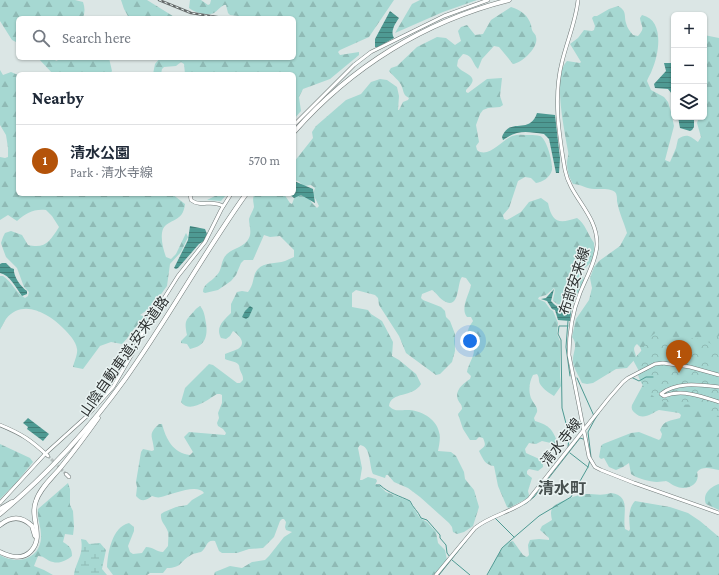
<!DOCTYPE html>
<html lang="en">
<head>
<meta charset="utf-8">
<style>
  :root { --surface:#fff; --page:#f2f2f3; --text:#1f2937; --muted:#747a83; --line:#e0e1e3; --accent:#b45309 }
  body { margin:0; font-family:"Crimson Pro","Noto Sans JP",serif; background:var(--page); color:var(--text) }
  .controls { position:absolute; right:12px; top:12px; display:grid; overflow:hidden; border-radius:6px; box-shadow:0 1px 3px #0004 }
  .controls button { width:36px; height:36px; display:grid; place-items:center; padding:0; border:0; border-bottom:1px solid var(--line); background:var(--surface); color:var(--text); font:20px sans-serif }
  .you { position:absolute; left:470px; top:341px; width:14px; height:14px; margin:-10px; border:3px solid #fff; border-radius:50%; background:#1a73e8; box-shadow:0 0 0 6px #1a73e833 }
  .badge { display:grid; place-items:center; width:26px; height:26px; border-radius:50%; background:var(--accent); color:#fff; font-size:13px; font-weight:700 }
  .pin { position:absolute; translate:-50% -33px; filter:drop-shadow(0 1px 2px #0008) }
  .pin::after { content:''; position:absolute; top:21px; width:14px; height:12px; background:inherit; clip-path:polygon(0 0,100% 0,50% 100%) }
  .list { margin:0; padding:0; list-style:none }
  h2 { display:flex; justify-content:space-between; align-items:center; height:52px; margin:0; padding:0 16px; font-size:17px }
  h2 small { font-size:13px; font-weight:400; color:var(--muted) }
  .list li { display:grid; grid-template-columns:26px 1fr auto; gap:12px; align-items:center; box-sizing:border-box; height:72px; padding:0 16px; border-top:1px solid var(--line) }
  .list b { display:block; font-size:15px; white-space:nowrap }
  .list p { margin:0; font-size:13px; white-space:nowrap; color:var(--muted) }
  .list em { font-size:13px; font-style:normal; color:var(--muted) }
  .icon { flex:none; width:22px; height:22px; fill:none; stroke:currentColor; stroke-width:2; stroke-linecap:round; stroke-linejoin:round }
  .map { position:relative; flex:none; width:719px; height:575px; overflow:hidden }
  .search { position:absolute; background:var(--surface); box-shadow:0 1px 3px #0004; left:16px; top:16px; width:280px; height:44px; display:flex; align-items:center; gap:10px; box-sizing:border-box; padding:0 14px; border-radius:6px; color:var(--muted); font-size:15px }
  .panel { position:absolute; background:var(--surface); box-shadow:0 1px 3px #0004; left:16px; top:72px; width:280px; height:124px; border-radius:6px }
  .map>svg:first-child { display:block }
  .forest { fill:url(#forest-firs) }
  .wetland { fill:url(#wetland-marsh) }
  .park { fill:url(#park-crowns) }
  .water { fill:url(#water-rules) }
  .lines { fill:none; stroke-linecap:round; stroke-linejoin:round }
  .stream { stroke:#4e9a93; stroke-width:1 }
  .tertiary-tunnel { stroke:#b8c1c0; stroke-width:3; stroke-dasharray:3 1.5; stroke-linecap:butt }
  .tertiary-casing { stroke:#707978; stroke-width:4 }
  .secondary-casing { stroke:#707978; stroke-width:4 }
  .motorway-casing { stroke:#707978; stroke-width:5 }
  .tertiary { stroke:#fff; stroke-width:3 }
  .secondary { stroke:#fff; stroke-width:3 }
  .motorway { stroke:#fff; stroke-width:4 }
  .rail-casing { stroke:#656b6b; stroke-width:2.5 }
  .rail { stroke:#e9f3f2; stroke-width:1; stroke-dasharray:3; stroke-linecap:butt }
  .labels { text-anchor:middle; stroke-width:3; stroke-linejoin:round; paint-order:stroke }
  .street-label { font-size:14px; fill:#2a2e2e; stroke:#e9f3f2 }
  .quarter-label { font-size:16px; font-weight:bold; fill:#47504f; stroke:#e9f3f2 }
</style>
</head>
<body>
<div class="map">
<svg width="719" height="575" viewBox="0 0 719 575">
  <defs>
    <pattern id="forest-firs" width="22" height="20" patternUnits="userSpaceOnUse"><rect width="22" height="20" fill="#a6d8d2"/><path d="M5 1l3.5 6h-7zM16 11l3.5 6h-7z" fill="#8fbab5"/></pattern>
    <pattern id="wetland-marsh" width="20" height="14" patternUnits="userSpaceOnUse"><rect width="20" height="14" fill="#a6d8d2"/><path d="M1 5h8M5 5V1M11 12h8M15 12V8" fill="none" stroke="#8fbab5"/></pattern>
    <pattern id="park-crowns" width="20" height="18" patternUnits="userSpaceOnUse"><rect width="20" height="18" fill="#a6d8d2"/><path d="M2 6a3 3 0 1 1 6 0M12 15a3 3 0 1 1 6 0" fill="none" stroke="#8fbab5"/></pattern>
    <pattern id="water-rules" width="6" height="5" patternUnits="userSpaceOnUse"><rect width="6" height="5" fill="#4e9a93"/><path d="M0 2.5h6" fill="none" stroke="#417e78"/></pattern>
  </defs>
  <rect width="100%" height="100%" fill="#dbe6e5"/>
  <g class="forest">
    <path d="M 0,0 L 75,0 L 83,2 C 85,8 85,12 83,18 L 52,18 L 47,16 L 44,18 L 18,18 L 18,43 L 12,40 L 0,21 Z"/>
    <polygon points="121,0 147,0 176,18 129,18 124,9"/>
    <path d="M 190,0 L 201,0 L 208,5 L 210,4 L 211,0 L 394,0 L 369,37 L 340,50 L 338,52 L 340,55 L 359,52 L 359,55 L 330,79 L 303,89 L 299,97 L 301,111 L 294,119 L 294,74 L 185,74 L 184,64 L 181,62 L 176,66 L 164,67 L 162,69 L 161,74 L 153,74 L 155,64 L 160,58 L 217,58 L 219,60 L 223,58 L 294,58 L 294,18 L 239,18 L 238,16 L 230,15 L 228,13 L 226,5 L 224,5 C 220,7 217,11 214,13 C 207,16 195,13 189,8 Z"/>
    <polygon points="420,0 477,0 443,12 395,33 412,4"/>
    <path d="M 618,6 C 627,11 624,15 626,23 C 627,28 630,31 633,35 L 638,36 C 646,27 641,27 640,18 L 642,15 C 665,20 659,54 652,70 C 651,74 648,77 647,81 L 651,90 L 664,97 L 668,102 L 671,112 L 674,126 L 665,160 L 670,162 L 676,148 L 678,139 C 687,133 690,136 698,142 L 701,137 L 697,123 L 699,117 L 704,117 L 704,89 L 707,81 C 705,77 703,73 704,68 C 705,65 707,62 706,58 C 704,51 704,44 704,35 L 719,38 L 719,364 L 642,352 L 640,347 L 637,344 C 631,349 636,352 636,358 L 627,368 L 616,369 L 593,383 L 587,384 L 582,383 C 579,376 574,369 573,362 C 572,352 579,346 572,337 L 576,319 L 589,300 L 592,288 L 590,278 L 594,267 L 599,261 L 620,246 L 627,233 C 624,222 619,213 617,201 C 617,198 617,194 615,192 C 611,188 599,189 594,189 C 587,189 580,184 573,184 C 569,177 567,171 567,163 C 567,159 569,155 568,151 C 565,132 552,76 567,61 L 580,63 L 581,62 L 570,44 L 578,38 L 584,30 L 592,31 L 594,30 L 595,26 L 592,18 L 594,16 L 597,16 L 609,9 Z"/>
    <path d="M 511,7 C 521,10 528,15 531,25 C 532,29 531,28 533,32 C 534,33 536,35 536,37 C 539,47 522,63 513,64 L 499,47 L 494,46 L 482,59 L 478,69 C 472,63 473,55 463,54 L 458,60 L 457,66 C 465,76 482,75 466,90 L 466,92 L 468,93 L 487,79 L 502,78 L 500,96 L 503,105 L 500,107 L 488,108 L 483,110 L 480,114 L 476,125 L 479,142 L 476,146 L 477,150 C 488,159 501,141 512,136 C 518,134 524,135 530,135 C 533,135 537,135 540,136 C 547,139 553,163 552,170 C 550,178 542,182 536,183 L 531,178 L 525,177 L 518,181 L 509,208 L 503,215 L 504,219 L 507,220 L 521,212 L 529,202 L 541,198 L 548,203 C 552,223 559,224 577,218 C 585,223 588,235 594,243 C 594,257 594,263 581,270 L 580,273 L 584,279 C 579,292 572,317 553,301 C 553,297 556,291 554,288 L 546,295 L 539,297 L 538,299 L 545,302 L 550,309 L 553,311 L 558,323 L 557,334 L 560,341 L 560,376 L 561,386 L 554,396 C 549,393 543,389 540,384 C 538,380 540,378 537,374 L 533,375 C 529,382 528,393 532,400 C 534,404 538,407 537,412 C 536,414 535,416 534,418 L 535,421 C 548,425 552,428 557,441 L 555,444 L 542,441 L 536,444 L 529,443 L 525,449 L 526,453 C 533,457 544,458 543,467 L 538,471 L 529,469 L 527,471 L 527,474 L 532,478 L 528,491 L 529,495 L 528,498 L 509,508 L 507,507 L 498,486 L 494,466 C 485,465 483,459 479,451 C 484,446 487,447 483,438 L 479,437 L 476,440 L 470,440 L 463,429 L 458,414 L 462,409 C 462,404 460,404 458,400 C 454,390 464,383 470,379 L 471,376 L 467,372 C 468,365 474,357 474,350 C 474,347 472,347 470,345 C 464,336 468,328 473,321 L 471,317 L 467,317 C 460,308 469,295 471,285 L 466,278 L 462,277 C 457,282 460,308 446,302 C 439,299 437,293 432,290 L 422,294 L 421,298 L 423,300 L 441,307 L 445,311 L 446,317 L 450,321 L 455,334 L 455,351 L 452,362 L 440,374 L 436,375 L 406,353 L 399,336 L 379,305 L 378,298 L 375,295 L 356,290 L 352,293 L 352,307 L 368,310 L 371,314 L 382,321 L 393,342 L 392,356 L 399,360 L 416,374 L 421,384 C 413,398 391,391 389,406 C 395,412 399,410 407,410 C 420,410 436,418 439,432 C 441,437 439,446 438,451 L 451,452 L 456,456 L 464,472 L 465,479 L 474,490 L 479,507 L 473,526 L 464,532 L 457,534 L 453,532 L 452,527 L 449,523 L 420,497 L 408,488 L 394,482 L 388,475 L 386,475 L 385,478 L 373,474 C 369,465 371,446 360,445 L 358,448 L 362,468 L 360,480 L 362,480 L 368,477 L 376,479 L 377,481 L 375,485 L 380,486 L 386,492 L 409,501 L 420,518 L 427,522 L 436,532 L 438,543 L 445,550 L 447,560 L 435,575 L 214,575 L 215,572 L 230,566 L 242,568 L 252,562 L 265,560 L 269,556 L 284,537 L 292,532 L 286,530 L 285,527 L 286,522 L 284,519 L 282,519 L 280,521 L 274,537 L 263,548 L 249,549 L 237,553 L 222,553 L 219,551 L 215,541 C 206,539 207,548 201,552 C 198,553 194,553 191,555 C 180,561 182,568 167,568 L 163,573 L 150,573 L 147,575 L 113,575 L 107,567 C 108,552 112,527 129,523 L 134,527 L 134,531 L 128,546 L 130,552 L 133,554 L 142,553 L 146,547 C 153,547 157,552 163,552 L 168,546 C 168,541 169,536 168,532 C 166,525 160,522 161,514 L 164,512 L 176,507 L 187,505 L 192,500 L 204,493 C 197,483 171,495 161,497 C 158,498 155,497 152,496 C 146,501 141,502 136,496 L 137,487 L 136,482 L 141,452 L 143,449 L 152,451 L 154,450 C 153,436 147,435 159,424 L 162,424 C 166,439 173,453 190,455 L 193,452 L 184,437 L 189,432 L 225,435 L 226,433 L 223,429 L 218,426 L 217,423 L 219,418 L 218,413 L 222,403 L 222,395 L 220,394 L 217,394 C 207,400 190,414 181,402 L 185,388 L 209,364 L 213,365 L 237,383 L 240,383 L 243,380 C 243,375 242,375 240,370 C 239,368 240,366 238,364 C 235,361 229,361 225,359 L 225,354 C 229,352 234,351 238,349 C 247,343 239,335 233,331 L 230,336 L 226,339 L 221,338 C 215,327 224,320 231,313 L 231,304 L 237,292 L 242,291 L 248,292 C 255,284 252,275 258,269 C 264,262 276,264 285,261 C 288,260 291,258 294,257 L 294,250 L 280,236 L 270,237 L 264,235 L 253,260 L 244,260 L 241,263 L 236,275 L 231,281 L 218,290 L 205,293 L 203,292 C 203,284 211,282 216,276 C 223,270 220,260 227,254 C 233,248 245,247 249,238 C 252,232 249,225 249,219 C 250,215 253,211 254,207 C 254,203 252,200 254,195 L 261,196 L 265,194 L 284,194 L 290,203 L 292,204 L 295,196 L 301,194 L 309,199 L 313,204 L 317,208 L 319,206 L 313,194 L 315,188 L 311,185 L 304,186 L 298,181 L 294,180 L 294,162 L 313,138 L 312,132 L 316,126 L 346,100 L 361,94 L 371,82 L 380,79 L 387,80 L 397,87 L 399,96 L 398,110 L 399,110 L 403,102 L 408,100 L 409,98 C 403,95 404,92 402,87 C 400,81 393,76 389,71 L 391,68 L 397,66 L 417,47 L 437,37 L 446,38 L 455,45 L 461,41 L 458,31 L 461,27 L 467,25 L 475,35 L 483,34 L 491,20 Z"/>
    <polygon points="38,58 54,58 56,61 62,58 109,58 112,71 110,74 53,74"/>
    <path d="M 0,70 L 3,75 L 11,72 L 18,75 L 18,194 L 126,194 L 131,196 L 134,194 L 172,194 L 185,204 C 183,223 169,218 163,229 C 160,237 163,249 166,257 L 171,259 L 176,254 L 186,233 L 188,237 L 181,252 L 170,264 L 167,286 L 164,290 L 153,306 L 140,315 L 148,318 L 147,321 C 132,325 132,335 122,344 L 111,342 L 100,346 L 83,369 L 73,367 C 74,362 78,354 77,349 C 76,341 69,334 63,328 C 49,314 23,298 6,319 C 4,322 2,326 0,330 L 0,276 L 3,276 C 12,282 16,293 25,298 L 28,296 L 29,292 L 24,287 L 17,268 L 6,257 L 3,249 L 1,243 L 3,237 L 5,233 L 11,231 L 22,235 L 28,245 C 46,249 50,241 59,227 L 52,216 L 46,210 C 32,209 27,213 17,221 L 8,215 L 0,220 L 0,157 L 5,158 L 8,157 L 8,148 L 6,135 L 0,125 Z"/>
    <polygon points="219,194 227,194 221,201 207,200"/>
    <path d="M 200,306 C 204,310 205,317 206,323 C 208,337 205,346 190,349 L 187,344 L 181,343 L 181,341 L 187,335 C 184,319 186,321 195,310 C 196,309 198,307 200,306 Z"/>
    <path d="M 645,381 L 719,387 L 719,470 C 712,469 703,465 697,472 C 701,486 685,491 675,486 C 672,485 669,482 666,481 C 664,481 660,482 657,482 C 650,482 636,478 631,474 L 629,463 L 623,467 L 616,470 L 609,467 L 604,458 L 601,459 L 599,457 L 601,446 L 603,444 L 631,433 L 639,432 L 659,440 L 661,438 L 662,434 L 660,430 C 664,420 670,421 680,418 L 681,415 L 679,413 L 659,410 C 652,413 643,421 635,413 C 632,411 631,408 632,405 Z"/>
    <polygon points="0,444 30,458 33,462 16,483 0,499"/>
    <path d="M 68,483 L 70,489 L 70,505 L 73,511 L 74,527 L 73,535 L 65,534 L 63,542 C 70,546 72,549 72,556 C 67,560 60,564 53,562 C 47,561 45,556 38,556 L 34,566 L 44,570 L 53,575 L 0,575 L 0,555 C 18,566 42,558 41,535 C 41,526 37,519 38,509 Z"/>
    <path d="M 719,484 L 719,510 L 706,504 C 702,494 710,487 719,484 Z"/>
    <path d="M 611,493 C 632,496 622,514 625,529 L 629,531 L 630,529 C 629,520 628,508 635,501 L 670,507 L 688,513 L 700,521 L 719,537 L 719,575 L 488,575 C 493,566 502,542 513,541 L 523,555 L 527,557 L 529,555 L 528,545 L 530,540 L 539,539 L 549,540 L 549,538 L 540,530 L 542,526 L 552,520 C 551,516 550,511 553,507 C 557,502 579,494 586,494 C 595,494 602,496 611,493 Z"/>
  </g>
  <path class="wetland" d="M 81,539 L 86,540 L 89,544 L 100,543 L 106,550 L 102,569 L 107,575 L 74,575 C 76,561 84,555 81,539 Z"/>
  <path class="park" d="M 659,330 L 665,330 L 668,333 L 670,342 L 673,342 C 685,335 704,338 714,346 L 717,337 L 719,336 L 719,416 C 710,413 699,407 690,405 C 687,404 683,405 680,405 C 661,404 644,394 638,375 L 640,373 L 633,360 L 642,350 L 649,338 Z"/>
  <g class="water">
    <path d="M 390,11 L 399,18 C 395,24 390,31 394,38 L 378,47 L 375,47 L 375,39 Z"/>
    <polygon points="664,63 674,63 674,99 672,94 668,89 655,88 654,84 666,71"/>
    <path d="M 537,113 L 555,115 L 560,158 L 559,173 L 556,173 L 549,139 L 544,134 C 528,132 518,129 503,140 L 502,137 C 510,116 529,136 537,113 Z"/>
    <polygon points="678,117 694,117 694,127 692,130 690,131 680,128"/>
    <polygon points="294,181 313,189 315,203 301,195 294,198 289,194 294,194"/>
    <polygon points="190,226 205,229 207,234 204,241 199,244 178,268 176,269 174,268 188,240"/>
    <path d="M 2,263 L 6,263 L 11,268 L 14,269 C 13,276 21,287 27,291 L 27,294 L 22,296 C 16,288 10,275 0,273 L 0,264 Z"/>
    <path d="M 554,289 L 551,301 C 557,308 564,311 572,305 L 570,321 L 558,320 L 555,310 L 552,309 L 547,301 L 541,299 L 546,298 Z"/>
    <polygon points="250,306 253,308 249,317 246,319 242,317 245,311"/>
    <polygon points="28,418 49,434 43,441 27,429 28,427 23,423"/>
  </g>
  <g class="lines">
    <g class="stream">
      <polyline points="568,321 566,347 570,376"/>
      <polyline points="568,326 559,326 558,334 561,340 562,408 569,435 568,448"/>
      <polyline points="631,377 639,381 646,377 653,377"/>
      <polyline points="577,378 594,416"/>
      <polyline points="595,419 599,413"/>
      <polyline points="570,453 588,467"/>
      <polyline points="591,457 588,432 595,419"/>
      <path d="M 376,485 L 380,485 C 388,493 400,496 410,501 C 413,508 418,511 421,518 L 427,520 L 440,535 L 440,538 L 446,545 L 447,553 L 450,557"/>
      <polyline points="525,504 534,497 580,438 583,439"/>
      <polyline points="495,518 514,537"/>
      <polyline points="452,560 470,575"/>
      <polyline points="439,575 467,540"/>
      <polyline points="487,575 502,548 511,540 539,516 571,497 588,467 590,460"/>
    </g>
    <polyline class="tertiary-tunnel" points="48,456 66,474"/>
    <g class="tertiary-casing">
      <g id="tertiary">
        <path d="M 190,194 L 191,200 C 201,208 211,199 223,206"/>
        <path d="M 0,425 C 22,434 31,440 48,456"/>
        <polyline points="66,474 69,477"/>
      </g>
    </g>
    <g class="secondary-casing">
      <g id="secondary">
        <path d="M 578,0 C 576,21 567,41 562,62 C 553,97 559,135 565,170 C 570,197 598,215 597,245 C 596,261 586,278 580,293 C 572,313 569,334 569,355 L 589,457 L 595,467 L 601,470 L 634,483 L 719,513"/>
        <polyline points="294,125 354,65 371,52 444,16 488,0"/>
        <path d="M 719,387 C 701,385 676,381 661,394 L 664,396 C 682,389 701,396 719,402"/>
        <polyline points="0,503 45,454 87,416 113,387 131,356 144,330 178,276 205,242 221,210 231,194"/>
        <path d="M 436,575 L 475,528 C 491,515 513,512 529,499 L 609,398 L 623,382 L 628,378 L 655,364 L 663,363 L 690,367 L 719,375"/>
      </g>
    </g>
    <g class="motorway-casing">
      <g id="motorway">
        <path d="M 294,132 C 351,67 425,21 509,0"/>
        <polyline points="0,509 12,502"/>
        <path d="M 0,514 C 47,475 89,429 125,379 C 168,319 203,254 246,194"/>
        <path d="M 0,525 C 11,516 22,516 32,526 L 35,536"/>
        <path d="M 0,552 C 10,557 23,560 31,551 C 45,536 29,518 36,501 C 40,488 53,477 61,467 C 74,451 86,435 98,418"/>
      </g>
    </g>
    <use href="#tertiary" class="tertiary"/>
    <use href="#secondary" class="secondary"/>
    <use href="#motorway" class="motorway"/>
    <g class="rail-casing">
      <polyline id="rail" points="159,0 191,13 223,18"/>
    </g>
    <use href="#rail" class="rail"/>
  </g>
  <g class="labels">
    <g class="street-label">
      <text transform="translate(574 281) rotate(-72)" y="5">布部安来線</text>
      <text transform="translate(124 356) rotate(-55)" y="5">山陰自動車道;安来道路</text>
      <text transform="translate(561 442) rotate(-52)" y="5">清水寺線</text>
    </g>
    <g class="quarter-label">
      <text x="562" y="494">清水町</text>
    </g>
  </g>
</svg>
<div class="controls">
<button>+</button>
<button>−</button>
<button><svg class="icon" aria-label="layers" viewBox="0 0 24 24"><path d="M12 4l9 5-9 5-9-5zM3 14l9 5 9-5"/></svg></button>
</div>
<div class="you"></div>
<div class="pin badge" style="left:679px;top:373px">1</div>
<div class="search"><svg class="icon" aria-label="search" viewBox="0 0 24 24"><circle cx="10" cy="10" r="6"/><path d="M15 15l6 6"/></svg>Search here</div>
<section class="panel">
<h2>Nearby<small></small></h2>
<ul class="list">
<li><span class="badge">1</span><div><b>清水公園</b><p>Park · 清水寺線</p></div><em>570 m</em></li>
</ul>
</section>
</div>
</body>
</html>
